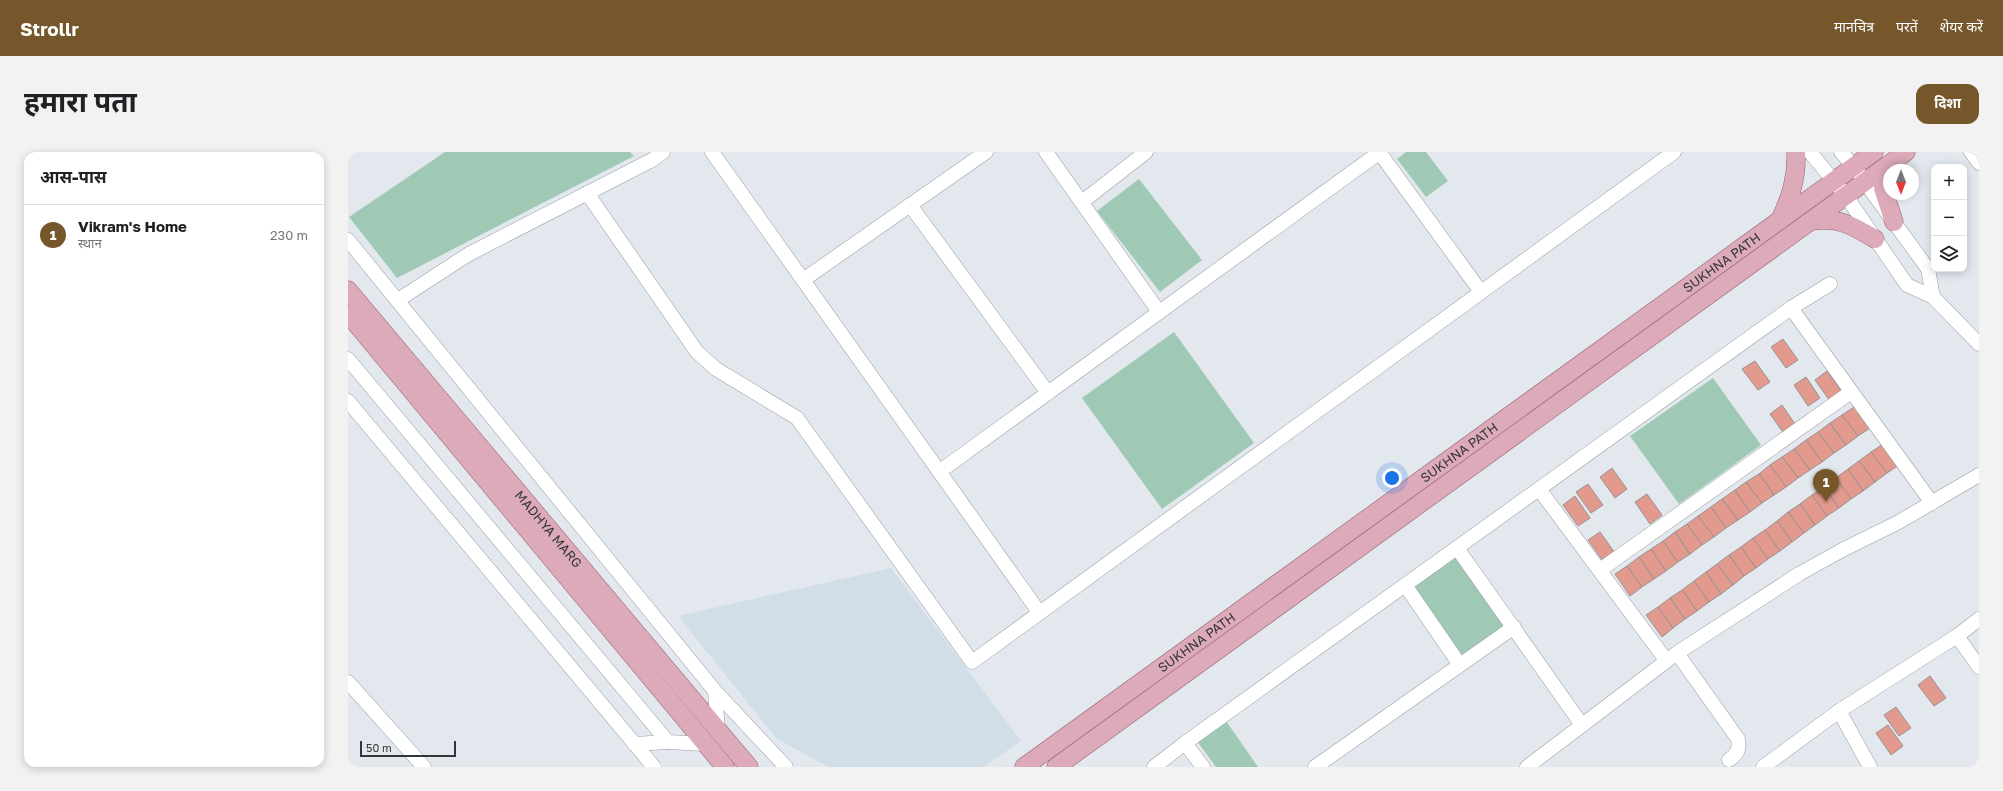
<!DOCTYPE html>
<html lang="hi">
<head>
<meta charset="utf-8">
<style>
  :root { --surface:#fff; --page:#f2f2f2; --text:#202124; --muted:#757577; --line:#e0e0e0; --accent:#75572b }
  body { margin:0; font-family:"Golos Text","Noto Sans Devanagari",sans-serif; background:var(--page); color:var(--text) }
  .controls { position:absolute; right:12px; top:12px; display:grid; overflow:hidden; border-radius:8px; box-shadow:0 2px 10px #0003 }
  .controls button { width:36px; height:36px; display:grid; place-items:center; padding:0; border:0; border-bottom:1px solid var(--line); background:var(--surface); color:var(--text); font:20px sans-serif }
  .compass { position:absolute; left:1535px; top:12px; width:36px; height:36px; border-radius:50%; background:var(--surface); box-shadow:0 2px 10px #0003; rotate:180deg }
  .scale { position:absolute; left:12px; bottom:10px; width:96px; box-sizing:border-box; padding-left:4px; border:2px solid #333638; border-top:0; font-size:11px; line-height:14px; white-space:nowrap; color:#333638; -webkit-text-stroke:3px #e2e8ee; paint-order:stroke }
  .you { position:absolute; left:1044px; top:326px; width:14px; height:14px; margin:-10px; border:3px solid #fff; border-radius:50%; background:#1a73e8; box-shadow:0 0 0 6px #1a73e833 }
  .badge { display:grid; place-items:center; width:26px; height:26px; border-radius:50%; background:var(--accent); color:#fff; font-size:13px; font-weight:700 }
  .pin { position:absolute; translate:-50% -33px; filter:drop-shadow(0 1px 2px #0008) }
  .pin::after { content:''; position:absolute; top:21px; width:14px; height:12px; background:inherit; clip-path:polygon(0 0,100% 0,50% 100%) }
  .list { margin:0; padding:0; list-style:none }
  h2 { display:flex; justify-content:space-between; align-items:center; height:52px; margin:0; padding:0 16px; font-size:17px }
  h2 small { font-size:13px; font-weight:400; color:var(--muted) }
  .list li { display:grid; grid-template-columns:26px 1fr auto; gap:12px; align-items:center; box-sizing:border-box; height:60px; padding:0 16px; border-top:1px solid var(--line) }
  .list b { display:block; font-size:15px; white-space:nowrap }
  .list p { margin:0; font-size:13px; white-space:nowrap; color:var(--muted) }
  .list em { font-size:13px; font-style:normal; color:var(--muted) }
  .icon { flex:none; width:22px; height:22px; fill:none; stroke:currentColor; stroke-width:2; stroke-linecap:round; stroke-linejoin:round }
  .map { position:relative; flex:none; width:1631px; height:615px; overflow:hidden; border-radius:12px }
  header { display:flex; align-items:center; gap:24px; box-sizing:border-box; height:56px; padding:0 20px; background:var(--accent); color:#fff }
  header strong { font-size:19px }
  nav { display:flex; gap:22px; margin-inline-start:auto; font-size:14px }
  .intro { display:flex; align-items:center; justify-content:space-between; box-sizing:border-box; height:96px; padding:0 24px }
  h1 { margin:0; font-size:28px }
  .button { padding:10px 18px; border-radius:12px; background:var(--accent); color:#fff; font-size:14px; font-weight:700 }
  main { display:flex; gap:24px; padding:0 24px }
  aside { flex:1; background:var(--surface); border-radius:12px; box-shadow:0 2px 10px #0003 }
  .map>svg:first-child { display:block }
  .built { fill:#d1dee8 }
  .green { fill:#9fc9b4 }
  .building { fill:#e39a8e; stroke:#99918f }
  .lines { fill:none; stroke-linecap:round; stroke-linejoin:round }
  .minor-casing { stroke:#979ea3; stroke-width:15 }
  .major-casing { stroke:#935d6e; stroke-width:19 }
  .minor { stroke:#fff; stroke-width:14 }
  .major { stroke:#ddaab9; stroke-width:18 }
  .labels { text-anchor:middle; stroke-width:3.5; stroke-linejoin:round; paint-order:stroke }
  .street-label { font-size:13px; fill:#333638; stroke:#e2e8ee }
</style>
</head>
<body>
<header>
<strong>Strollr</strong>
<nav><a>मानचित्र</a><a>परतें</a><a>शेयर करें</a></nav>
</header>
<div class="intro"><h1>हमारा पता</h1><a class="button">दिशा</a></div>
<main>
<aside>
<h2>आस-पास<small></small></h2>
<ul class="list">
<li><span class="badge">1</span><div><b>Vikram's Home</b><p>स्थान</p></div><em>230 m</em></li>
</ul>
</aside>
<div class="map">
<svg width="1631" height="615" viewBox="0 0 1631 615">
  <rect width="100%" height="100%" fill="#e2e8ee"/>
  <polygon class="built" points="543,416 673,589 636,615 480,615 428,586 330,464"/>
  <g class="green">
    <polygon points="97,0 282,0 286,4 49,126 1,65"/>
    <polygon points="1058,0 1078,0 1100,29 1078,45 1049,7"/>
    <polygon points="791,27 854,108 812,140 749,59"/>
    <polygon points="826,180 906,291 814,357 734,246"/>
    <polygon points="1365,226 1413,293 1331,352 1282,284"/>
    <polygon points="1107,403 1157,474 1114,505 1063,433"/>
    <polygon points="878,569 910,615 868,615 849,589"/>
  </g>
  <g class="building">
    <polygon points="1435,187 1450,208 1438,216 1423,195"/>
    <polygon points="1407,209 1422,230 1410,238 1394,217"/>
    <polygon points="1479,219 1494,240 1482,249 1467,228"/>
    <polygon points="1458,225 1472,246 1460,254 1446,233"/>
    <polygon points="1434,253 1449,275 1437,283 1422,262"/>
    <polygon points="1506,255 1522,276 1510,284 1494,263"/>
    <polygon points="1494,263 1510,284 1498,293 1482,271"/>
    <polygon points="1482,271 1498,293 1486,301 1470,280"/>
    <polygon points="1470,280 1486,301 1474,310 1458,288"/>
    <polygon points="1458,288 1474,310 1462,318 1446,297"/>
    <polygon points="1535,292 1551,313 1539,321 1523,300"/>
    <polygon points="1446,297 1462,318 1450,326 1434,305"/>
    <polygon points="1523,300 1539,321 1527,330 1511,309"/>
    <polygon points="1434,305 1450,326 1438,335 1422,313"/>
    <polygon points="1511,309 1527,330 1515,339 1500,317"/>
    <polygon points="1422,313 1438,335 1426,343 1411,322"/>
    <polygon points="1264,316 1279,337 1267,346 1252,325"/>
    <polygon points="1500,317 1515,339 1503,347 1488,326"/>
    <polygon points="1411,322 1426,343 1414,351 1398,330"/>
    <polygon points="1488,326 1503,347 1491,356 1476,335"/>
    <polygon points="1398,330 1414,351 1402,360 1387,338"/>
    <polygon points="1240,332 1255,353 1243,361 1228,340"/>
    <polygon points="1476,335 1491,356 1479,364 1464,343"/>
    <polygon points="1387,338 1402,360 1390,368 1374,347"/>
    <polygon points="1299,342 1314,363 1302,372 1287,350"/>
    <polygon points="1464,343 1479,364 1467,373 1452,352"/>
    <polygon points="1227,344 1242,366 1230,374 1215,353"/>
    <polygon points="1374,347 1390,368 1378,376 1363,355"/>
    <polygon points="1452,352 1467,373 1456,381 1440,360"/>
    <polygon points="1363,355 1378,376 1366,385 1350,364"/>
    <polygon points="1440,360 1456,381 1444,390 1429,369"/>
    <polygon points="1350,364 1366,385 1354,393 1339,372"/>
    <polygon points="1429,369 1444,390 1432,399 1417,378"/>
    <polygon points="1339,372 1354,393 1342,402 1327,380"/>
    <polygon points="1417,378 1432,399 1420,407 1405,386"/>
    <polygon points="1252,380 1267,401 1255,409 1240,388"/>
    <polygon points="1327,380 1342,402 1330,410 1315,389"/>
    <polygon points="1405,386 1420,407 1408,416 1393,395"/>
    <polygon points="1315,389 1330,410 1318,419 1303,397"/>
    <polygon points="1393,395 1408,416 1396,424 1381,403"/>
    <polygon points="1303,397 1318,419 1306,427 1291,405"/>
    <polygon points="1381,403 1396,424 1385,433 1369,412"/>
    <polygon points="1291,405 1306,427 1294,435 1279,414"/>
    <polygon points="1369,412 1385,433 1373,442 1358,420"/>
    <polygon points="1279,414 1294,435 1282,444 1267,422"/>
    <polygon points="1358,420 1373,442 1361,450 1346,429"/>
    <polygon points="1346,429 1361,450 1349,459 1334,438"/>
    <polygon points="1334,438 1349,459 1337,467 1322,446"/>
    <polygon points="1322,446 1337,467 1325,476 1310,455"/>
    <polygon points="1310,455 1325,476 1314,485 1298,463"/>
    <polygon points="1582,524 1598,546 1586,554 1570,533"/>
    <polygon points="1548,555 1563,576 1551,584 1536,563"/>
    <polygon points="1540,573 1555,594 1543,603 1528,581"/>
  </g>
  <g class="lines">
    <g class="minor-casing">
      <g id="minor">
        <polyline points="364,0 691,460"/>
        <polyline points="698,0 811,160"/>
        <polyline points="1031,0 1133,140"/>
        <polyline points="1462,0 1498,44 1559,133 1585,145 1631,192"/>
        <polyline points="1493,0 1506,15 1580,117 1585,145"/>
        <polyline points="1623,0 1631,11"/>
        <polyline points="239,41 349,200 368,217 449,266 624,510 1326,0"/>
        <polyline points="734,50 798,0"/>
        <polyline points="562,53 700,241"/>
        <polyline points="0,88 367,539 438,615"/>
        <polyline points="455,128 638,0"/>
        <polyline points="50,148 121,102 304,8 315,0"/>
        <polyline points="1443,156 1584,351"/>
        <polyline points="0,207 320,590 358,592"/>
        <polyline points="0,249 306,615"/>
        <polyline points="591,320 1032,0"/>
        <polyline points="1191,337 1318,508"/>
        <polyline points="1109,396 1234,573"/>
        <polyline points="1252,418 1503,240"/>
        <polyline points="1057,433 1112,513"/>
        <polyline points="1609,484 1631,515"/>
        <path d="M 1329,501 L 1390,587 C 1392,598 1389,602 1381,608"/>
        <polyline points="0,530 76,615"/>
        <polyline points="367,539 370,579"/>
        <polyline points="1491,559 1522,615"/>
        <polyline points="837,591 855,615"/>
        <polyline points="286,592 320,590"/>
        <polyline points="806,615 837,591 1443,156 1482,132"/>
        <polyline points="967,615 1166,475"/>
        <polyline points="1179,615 1329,501 1451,422 1496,397 1549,371 1631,323"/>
        <polyline points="1415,615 1491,559 1609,484 1631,467"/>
      </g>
    </g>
    <g class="major-casing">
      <g id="major">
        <polyline points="1541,24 1535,36 1546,70"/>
        <path d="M 1432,68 C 1443,45 1449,25 1448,0"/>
        <path d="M 1463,69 C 1491,65 1503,73 1527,87"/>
        <path id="s1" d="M 0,138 L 401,615"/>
        <polyline points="0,162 377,615"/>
        <path id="s2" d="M 676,615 L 1526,0"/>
        <polyline points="708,615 1558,0"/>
      </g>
    </g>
    <use href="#minor" class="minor"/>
    <use href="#major" class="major"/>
  </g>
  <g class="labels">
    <g class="street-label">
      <text dy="5" stroke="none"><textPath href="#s2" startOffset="861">SUKHNA PATH</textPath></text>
      <text dy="5" stroke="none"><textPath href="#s2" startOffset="537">SUKHNA PATH</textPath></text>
      <text dy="5" stroke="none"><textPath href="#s1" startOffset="312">MADHYA MARG</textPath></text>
      <text dy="5" stroke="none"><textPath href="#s2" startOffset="213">SUKHNA PATH</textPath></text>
    </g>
  </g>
</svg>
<div class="controls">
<button>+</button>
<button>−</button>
<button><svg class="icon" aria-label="layers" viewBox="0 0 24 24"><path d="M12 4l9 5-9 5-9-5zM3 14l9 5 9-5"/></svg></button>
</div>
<svg class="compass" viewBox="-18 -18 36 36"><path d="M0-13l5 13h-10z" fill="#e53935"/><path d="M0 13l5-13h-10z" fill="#757577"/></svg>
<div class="scale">50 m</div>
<div class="you"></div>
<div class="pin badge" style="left:1478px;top:350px">1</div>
</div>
</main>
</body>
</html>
